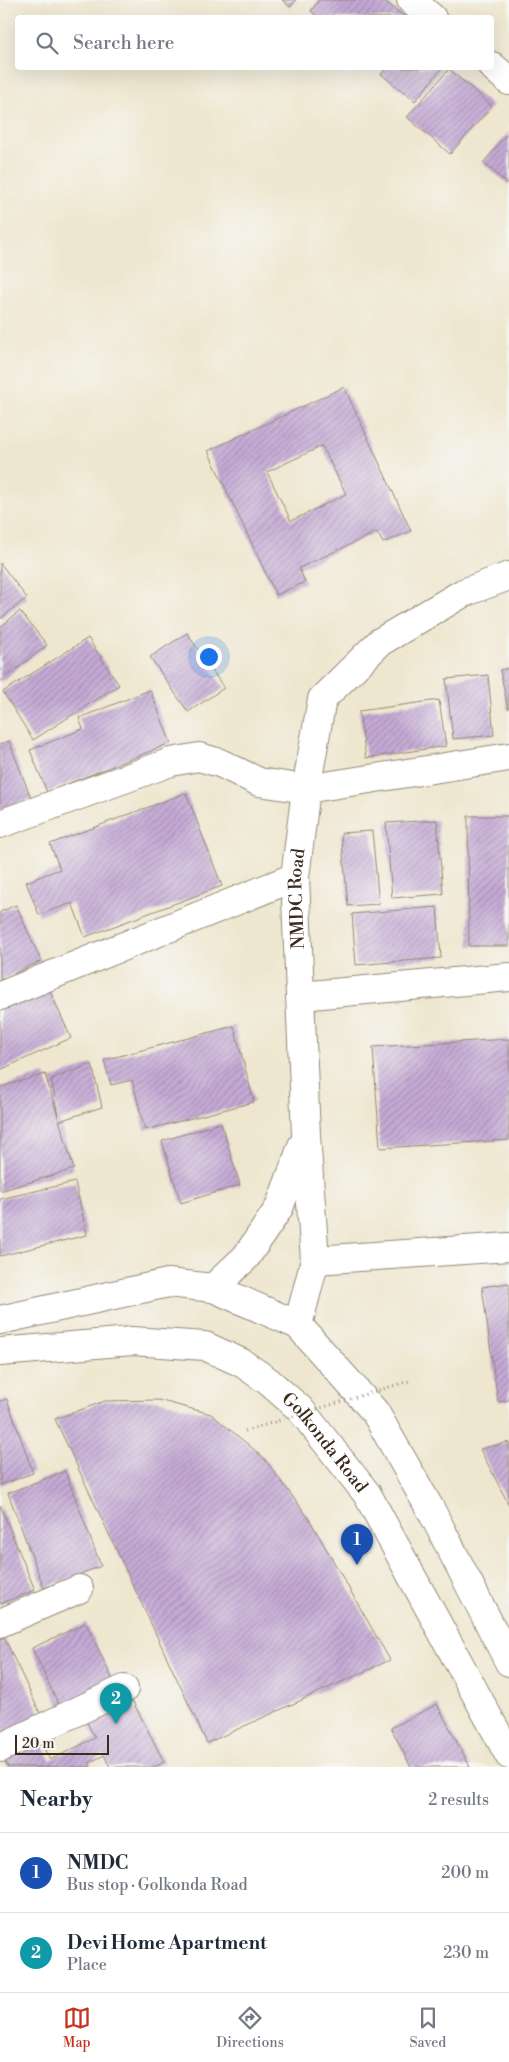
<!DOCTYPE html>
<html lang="en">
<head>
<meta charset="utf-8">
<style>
  :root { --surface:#fff; --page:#f6f6f7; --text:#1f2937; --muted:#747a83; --line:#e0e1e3; --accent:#c8321e }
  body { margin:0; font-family:"Libre Bodoni",serif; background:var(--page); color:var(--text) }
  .scale { position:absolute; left:15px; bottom:12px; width:94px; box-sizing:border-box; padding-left:5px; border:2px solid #3b2a1e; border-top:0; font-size:14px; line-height:18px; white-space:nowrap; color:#3b2a1e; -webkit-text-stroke:4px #f6f6f2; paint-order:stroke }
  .you { position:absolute; left:208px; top:656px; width:18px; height:18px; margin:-12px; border:4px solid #fff; border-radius:50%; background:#1a73e8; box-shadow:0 0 0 8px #1a73e833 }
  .badge { display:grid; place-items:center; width:32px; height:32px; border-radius:50%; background:var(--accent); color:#fff; font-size:16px; font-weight:700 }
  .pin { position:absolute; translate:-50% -41px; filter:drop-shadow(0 1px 2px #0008) }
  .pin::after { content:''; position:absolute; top:26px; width:18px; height:15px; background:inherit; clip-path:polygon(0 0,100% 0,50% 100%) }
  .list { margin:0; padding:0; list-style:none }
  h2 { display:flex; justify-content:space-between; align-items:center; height:65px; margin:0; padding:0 20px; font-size:21px }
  h2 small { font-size:16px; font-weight:400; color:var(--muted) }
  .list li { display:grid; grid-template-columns:32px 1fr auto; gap:15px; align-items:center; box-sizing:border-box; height:80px; padding:0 20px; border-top:1px solid var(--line) }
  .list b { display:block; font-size:19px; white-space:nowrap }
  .list p { margin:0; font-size:16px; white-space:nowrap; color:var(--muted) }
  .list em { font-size:16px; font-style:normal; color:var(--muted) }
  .icon { flex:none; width:28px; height:28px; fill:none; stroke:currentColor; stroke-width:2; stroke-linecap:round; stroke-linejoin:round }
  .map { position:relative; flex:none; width:509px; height:1767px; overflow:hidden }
  .search { position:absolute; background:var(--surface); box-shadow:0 5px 20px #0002; left:15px; right:15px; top:15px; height:55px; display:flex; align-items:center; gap:12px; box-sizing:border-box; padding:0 18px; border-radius:5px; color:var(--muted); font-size:19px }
  .sheet { height:225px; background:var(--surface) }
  nav { display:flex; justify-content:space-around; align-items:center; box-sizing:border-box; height:70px; border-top:1px solid var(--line); background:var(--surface); font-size:14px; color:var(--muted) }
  nav a { display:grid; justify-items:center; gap:2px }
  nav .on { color:var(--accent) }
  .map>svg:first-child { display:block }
  .building { fill:url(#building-hatch); fill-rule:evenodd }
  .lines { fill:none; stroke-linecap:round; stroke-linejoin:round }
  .minor-casing { stroke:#948876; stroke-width:30 }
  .highway-casing { stroke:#948876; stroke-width:30 }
  .minor { stroke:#fff; stroke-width:28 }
  .highway { stroke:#fff; stroke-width:28 }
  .path-bridge { stroke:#948876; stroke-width:3; stroke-dasharray:1 4; stroke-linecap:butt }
  .labels { text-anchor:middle; stroke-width:4; stroke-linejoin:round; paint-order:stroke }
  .street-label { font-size:18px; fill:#3b2a1e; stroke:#f6f6f2 }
</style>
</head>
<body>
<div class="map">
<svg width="509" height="1767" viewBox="0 0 509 1767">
  <defs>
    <pattern id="building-hatch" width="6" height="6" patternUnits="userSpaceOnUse" patternTransform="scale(1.25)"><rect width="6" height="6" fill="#c5aad6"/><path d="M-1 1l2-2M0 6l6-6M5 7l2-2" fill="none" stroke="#a18bad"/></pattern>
  </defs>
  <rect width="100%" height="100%" fill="#f6f6f2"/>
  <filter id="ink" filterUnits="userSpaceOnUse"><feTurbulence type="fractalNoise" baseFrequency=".02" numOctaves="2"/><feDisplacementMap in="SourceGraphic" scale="10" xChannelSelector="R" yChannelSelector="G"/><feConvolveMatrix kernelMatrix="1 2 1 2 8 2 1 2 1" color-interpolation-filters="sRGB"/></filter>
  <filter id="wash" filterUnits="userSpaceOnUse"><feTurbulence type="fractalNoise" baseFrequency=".0096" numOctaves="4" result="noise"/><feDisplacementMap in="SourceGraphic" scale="20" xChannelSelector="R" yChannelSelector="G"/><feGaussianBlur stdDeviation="1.12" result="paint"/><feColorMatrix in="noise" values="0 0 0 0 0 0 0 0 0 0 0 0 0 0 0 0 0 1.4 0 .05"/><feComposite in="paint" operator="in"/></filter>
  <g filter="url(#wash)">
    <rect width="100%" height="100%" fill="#eee6ce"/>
    <g id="blocks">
      <g class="building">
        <polygon points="282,0 296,0 290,7"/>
        <polygon points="319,0 383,0 406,18 320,18 311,11"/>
        <polygon points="387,68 442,68 415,101 381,74"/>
        <polygon points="449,69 492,106 450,154 407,117"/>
        <polygon points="509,132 509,185 483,163"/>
        <path d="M 344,387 L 411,531 L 383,543 L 377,532 L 299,568 L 305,582 L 276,595 L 208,451 ZM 322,446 L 346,494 L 291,521 L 267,472 Z"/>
        <polygon points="0,563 27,598 0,619"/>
        <polygon points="20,611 47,645 0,682 0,627"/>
        <polygon points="187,633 224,688 188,712 150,657"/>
        <polygon points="88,638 119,685 33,740 3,692"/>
        <polygon points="509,668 509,709 508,709 500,670"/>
        <polygon points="488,675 494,735 453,739 446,679"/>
        <polygon points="150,690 171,743 47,792 30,750 83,729 79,718"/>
        <polygon points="439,700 446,746 366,758 359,711"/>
        <polygon points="9,741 31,798 0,810 0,744"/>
        <polygon points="186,793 222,886 85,937 72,903 39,915 26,882 60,869 50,844"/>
        <polygon points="468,816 509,816 509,946 469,946"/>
        <polygon points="437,820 443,894 392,898 386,823"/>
        <polygon points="372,831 379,904 348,906 341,833"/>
        <polygon points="16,905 41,961 0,980 0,912"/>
        <polygon points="437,907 441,958 356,965 352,914"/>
        <polygon points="46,982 71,1038 0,1070 0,1003"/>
        <polygon points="234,1026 254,1102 145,1130 132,1080 111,1085 104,1060"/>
        <polygon points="509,1039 509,1140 380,1148 373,1047"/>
        <polygon points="92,1064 102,1107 59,1121 51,1079"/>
        <polygon points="45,1074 74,1169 0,1191 0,1087"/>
        <polygon points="221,1123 240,1185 181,1203 162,1141"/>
        <polygon points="75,1182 87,1235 0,1256 0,1199"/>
        <polygon points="509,1283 509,1400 498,1402 482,1287"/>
        <polygon points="7,1399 33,1473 0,1485 0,1401"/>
        <polygon points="158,1400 211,1414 263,1457 308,1517 390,1660 207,1743 55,1419 105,1401"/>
        <polygon points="509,1442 509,1505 480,1449"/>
        <polygon points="65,1471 101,1566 44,1588 8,1493"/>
        <polygon points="0,1505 35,1590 0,1604"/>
        <polygon points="86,1623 118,1691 64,1716 32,1648"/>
        <polygon points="4,1637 45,1724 0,1745 0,1639"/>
        <polygon points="127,1690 164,1762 154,1767 110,1767 104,1755 89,1763 91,1767 8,1767 1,1753 37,1735 50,1760 95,1738 82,1713"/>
        <polygon points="437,1704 470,1767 411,1767 391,1728"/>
      </g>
    </g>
  </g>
  <g filter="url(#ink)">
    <use href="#blocks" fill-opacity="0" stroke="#948876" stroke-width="1"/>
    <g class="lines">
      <g class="minor-casing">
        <g id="minor">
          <polyline points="411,0 432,18"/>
          <polyline points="492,66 509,81"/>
          <polyline points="0,824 171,762 199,757 220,763 259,782 306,789 509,757"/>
          <polyline points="0,996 295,877"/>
          <polyline points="300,996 509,977"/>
          <polyline points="315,1260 509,1247"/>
          <polyline points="213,1288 246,1257 279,1208 302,1146"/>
          <path id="s1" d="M 298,1325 L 315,1260 L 306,1135 L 295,877 L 306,789 L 322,699 L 380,642 L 463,593 L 509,576"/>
          <polyline points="0,1623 79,1589"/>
          <polyline points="0,1748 124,1689"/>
        </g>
      </g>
      <g class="highway-casing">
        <g id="highway">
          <polyline points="0,1320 168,1283 213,1288 298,1325 375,1412 432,1512 509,1662"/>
          <path id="s2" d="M 0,1352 L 132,1341 L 205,1346 L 242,1363 L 268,1381 L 300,1409 L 367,1494 L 509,1755"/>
        </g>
      </g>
      <use href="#minor" class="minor"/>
      <use href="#highway" class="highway"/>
      <polyline class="path-bridge" points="245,1431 409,1381"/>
    </g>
  </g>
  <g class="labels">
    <g class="street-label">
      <text dy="6" stroke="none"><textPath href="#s1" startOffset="429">NMDC Road</textPath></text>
      <text dy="6" stroke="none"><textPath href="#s2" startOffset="362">Golkonda Road</textPath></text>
    </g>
  </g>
</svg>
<div class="scale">20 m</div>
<div class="you"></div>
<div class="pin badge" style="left:357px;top:1565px;background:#1a4fb4">1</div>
<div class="pin badge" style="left:116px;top:1724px;background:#0f9aa8">2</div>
<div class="search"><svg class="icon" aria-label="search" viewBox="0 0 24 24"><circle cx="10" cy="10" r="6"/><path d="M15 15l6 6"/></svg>Search here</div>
</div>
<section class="sheet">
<h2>Nearby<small>2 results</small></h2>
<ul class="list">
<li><span class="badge" style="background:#1a4fb4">1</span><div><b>NMDC</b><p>Bus stop · Golkonda Road</p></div><em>200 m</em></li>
<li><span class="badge" style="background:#0f9aa8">2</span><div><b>Devi Home Apartment</b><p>Place</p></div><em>230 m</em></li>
</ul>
</section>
<nav>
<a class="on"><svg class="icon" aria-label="map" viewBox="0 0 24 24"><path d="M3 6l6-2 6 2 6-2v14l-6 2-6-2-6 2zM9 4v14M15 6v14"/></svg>Map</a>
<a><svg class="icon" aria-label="directions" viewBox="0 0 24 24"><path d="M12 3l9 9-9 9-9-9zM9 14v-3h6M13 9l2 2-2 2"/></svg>Directions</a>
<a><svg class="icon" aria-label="saved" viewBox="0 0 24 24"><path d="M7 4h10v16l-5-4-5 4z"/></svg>Saved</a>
</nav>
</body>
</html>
